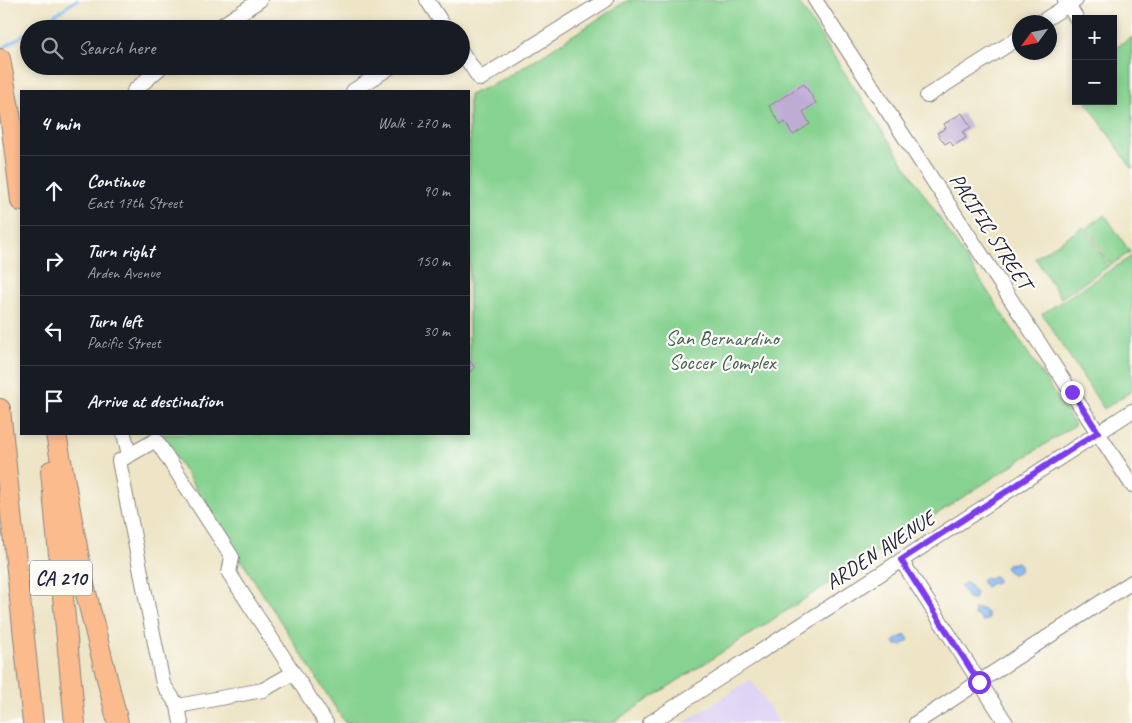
<!DOCTYPE html>
<html lang="en">
<head>
<meta charset="utf-8">
<style>
  :root { --surface:#171b24; --page:#242831; --text:#f1f3f6; --muted:#9ea1a6; --line:#363941 }
  body { margin:0; font-family:Caveat,sans-serif; background:var(--page); color:var(--text) }
  .controls { position:absolute; right:15px; top:15px; display:grid; overflow:hidden; border-radius:0px; box-shadow:0 2px 8px #0003 }
  .controls button { width:45px; height:45px; display:grid; place-items:center; padding:0; border:0; border-bottom:1px solid var(--line); background:var(--surface); color:var(--text); font:25px sans-serif }
  .compass { position:absolute; left:1012px; top:15px; width:45px; height:45px; border-radius:50%; background:var(--surface); box-shadow:0 2px 8px #0003; rotate:237deg }
  .stop { position:absolute; width:15px; height:15px; margin:-11px; border:4px solid #7c3aed; border-radius:50%; background:#fff }
  .stop.end { background:#7c3aed; border-color:#fff; box-shadow:0 1px 5px #0008 }
  .list { margin:0; padding:0; list-style:none }
  h2 { display:flex; justify-content:space-between; align-items:center; height:65px; margin:0; padding:0 20px; font-size:21px }
  h2 small { font-size:16px; font-weight:400; color:var(--muted) }
  .list li { display:grid; grid-template-columns:32px 1fr auto; gap:15px; align-items:center; box-sizing:border-box; height:70px; padding:0 20px; border-top:1px solid var(--line) }
  .list b { display:block; font-size:19px; white-space:nowrap }
  .list p { margin:0; font-size:16px; white-space:nowrap; color:var(--muted) }
  .list em { font-size:16px; font-style:normal; color:var(--muted) }
  .icon { flex:none; width:28px; height:28px; fill:none; stroke:currentColor; stroke-width:2; stroke-linecap:round; stroke-linejoin:round }
  .map { position:relative; flex:none; width:1132px; height:723px; overflow:hidden }
  .search { position:absolute; background:var(--surface); box-shadow:0 2px 8px #0003; left:20px; top:20px; width:450px; height:55px; display:flex; align-items:center; gap:12px; box-sizing:border-box; padding:0 18px; border-radius:28px; color:var(--muted); font-size:19px }
  .panel { position:absolute; background:var(--surface); box-shadow:0 2px 8px #0003; left:20px; top:90px; width:450px; height:345px; border-radius:0px }
  .map>svg:first-child { display:block }
  .built { fill:#ded5f5 }
  .green { fill:#86d290; stroke:#547a66 }
  .water { fill:#85bbf4; stroke:#546e98 }
  .lines { fill:none; stroke-linecap:round; stroke-linejoin:round }
  .stream { stroke:#85bbf4; stroke-width:3 }
  .building { fill:#beacd5 }
  .minor-casing { stroke:#888481; stroke-width:16 }
  .highway-casing { stroke:#888481; stroke-width:22 }
  .minor { stroke:#fff; stroke-width:14 }
  .highway { stroke:#fbbb8d; stroke-width:20 }
  .route { stroke:#7c3aed; stroke-width:6 }
  .labels { text-anchor:middle; stroke-width:4.5; stroke-linejoin:round; paint-order:stroke }
  .shield { fill:#fdfcf7; stroke:#646373; stroke-width:1 }
  .shield-label { font-size:20px; font-weight:bold; fill:#22223b }
  .street-label { font-size:21px; fill:#22223b; stroke:#fdfcf7 }
  .park-label { font-size:21px; fill:#456059; stroke:#fdfcf7 }
</style>
</head>
<body>
<div class="map">
<svg width="1132" height="723" viewBox="0 0 1132 723">
  <rect width="100%" height="100%" fill="#fdfcf7"/>
  <filter id="ink" filterUnits="userSpaceOnUse"><feTurbulence type="fractalNoise" baseFrequency=".02" numOctaves="2"/><feDisplacementMap in="SourceGraphic" scale="10" xChannelSelector="R" yChannelSelector="G"/><feConvolveMatrix kernelMatrix="1 2 1 2 8 2 1 2 1" color-interpolation-filters="sRGB"/></filter>
  <filter id="wash" filterUnits="userSpaceOnUse"><feTurbulence type="fractalNoise" baseFrequency=".0096" numOctaves="4" result="noise"/><feDisplacementMap in="SourceGraphic" scale="20" xChannelSelector="R" yChannelSelector="G"/><feGaussianBlur stdDeviation="1.12" result="paint"/><feColorMatrix in="noise" values="0 0 0 0 0 0 0 0 0 0 0 0 0 0 0 0 0 1.4 0 .05"/><feComposite in="paint" operator="in"/></filter>
  <g filter="url(#wash)">
    <rect width="100%" height="100%" fill="#eee5c7"/>
    <polygon class="built" points="751,679 779,723 684,723"/>
    <g class="green">
      <polygon points="628,0 797,0 1075,425 612,723 345,723 161,434 469,434 469,95 503,80"/>
      <polygon points="1132,37 1132,169 1086,101 1113,101 1113,49"/>
      <polygon points="1105,215 1130,252 1111,265 1086,228"/>
      <polygon points="1083,227 1109,266 1061,298 1035,258"/>
      <polygon points="1132,256 1132,391 1104,409 1042,314"/>
    </g>
    <g class="water">
      <polygon points="1017,562 1020,565 1020,570 1013,575 1006,569 1005,566 1008,563 1011,564"/>
      <polygon points="993,576 996,577 998,580 996,583 992,583 986,587 981,582 983,578 988,579"/>
      <polygon points="967,582 976,594 974,599 969,599 960,586"/>
      <polygon points="975,609 982,609 988,614 988,620 982,621 979,617 974,615"/>
      <polygon points="906,635 909,640 902,645 896,645 894,642 896,639"/>
    </g>
    <g class="lines">
      <g class="stream">
        <polyline points="33,29 77,0"/>
        <polyline points="0,50 29,31"/>
      </g>
    </g>
    <g id="blocks">
      <g class="building">
        <polygon points="804,84 816,103 803,112 810,124 793,135 785,122 781,125 769,106"/>
        <polygon points="962,113 971,127 963,132 966,138 953,146 950,141 945,144 937,133 946,128 944,124"/>
        <polygon points="469,359 475,368 469,372"/>
      </g>
    </g>
  </g>
  <g filter="url(#ink)">
    <use href="#blocks" fill-opacity="0" stroke="#888481" stroke-width="1"/>
    <g class="lines">
      <g class="minor-casing">
        <g id="minor">
          <polyline points="427,0 446,29"/>
          <polyline points="815,0 1132,485"/>
          <polyline points="1065,0 1077,19"/>
          <polyline points="1041,22 1076,0"/>
          <polyline points="216,29 260,0"/>
          <polyline points="461,51 480,79 606,0"/>
          <polyline points="134,91 162,66"/>
          <polyline points="353,91 392,66"/>
          <polyline points="927,96 1020,37"/>
          <polyline points="124,434 129,455"/>
          <polyline points="901,560 1006,723"/>
          <polyline points="178,706 263,690 293,673"/>
          <polyline points="181,723 178,706 163,684 119,461 156,440 232,557 229,573 326,723"/>
          <polyline points="650,723 1132,411"/>
          <polyline points="916,723 1132,582"/>
        </g>
      </g>
      <g class="highway-casing">
        <g id="highway">
          <polyline points="0,59 10,114 21,201"/>
          <polyline points="0,409 33,723"/>
          <polyline points="56,434 84,585 118,723"/>
          <polyline points="51,471 75,723"/>
        </g>
      </g>
      <use href="#minor" class="minor"/>
      <use href="#highway" class="highway"/>
    </g>
  </g>
  <g class="lines" filter="url(#ink)">
    <polyline class="route" points="979,682 901,560 1098,432 1072,392"/>
  </g>
  <g class="labels">
    <rect class="shield" x="30" y="560.5" width="62" height="35" rx="4"/>
    <g class="shield-label">
      <text x="61" y="585">CA 210</text>
    </g>
    <g class="street-label">
      <text transform="translate(991 231) rotate(57)" y="7">PACIFIC STREET</text>
      <text transform="translate(880 550) rotate(-33)" y="7">ARDEN AVENUE</text>
    </g>
    <g class="park-label">
      <text x="722" y="345">San Bernardino<tspan x="722" dy="24">Soccer Complex</tspan></text>
    </g>
  </g>
</svg>
<div class="controls">
<button>+</button>
<button>−</button>
</div>
<svg class="compass" viewBox="-18 -18 36 36"><path d="M0-13l5 13h-10z" fill="#e53935"/><path d="M0 13l5-13h-10z" fill="#9ea1a6"/></svg>
<div class="stop" style="left:979px;top:682px"></div>
<div class="stop end" style="left:1072px;top:392px"></div>
<div class="search"><svg class="icon" aria-label="search" viewBox="0 0 24 24"><circle cx="10" cy="10" r="6"/><path d="M15 15l6 6"/></svg>Search here</div>
<section class="panel">
<h2>4 min<small>Walk · 270 m</small></h2>
<ul class="list">
<li><svg class="icon" aria-label="ahead" viewBox="0 0 24 24"><path d="M12 20V5M6 11l6-6 6 6"/></svg><div><b>Continue</b><p>East 17th Street</p></div><em>90 m</em></li>
<li><svg class="icon" aria-label="right" viewBox="0 0 24 24"><path d="M7 20v-9h11M14 6l5 5-5 5"/></svg><div><b>Turn right</b><p>Arden Avenue</p></div><em>150 m</em></li>
<li><svg class="icon" aria-label="left" viewBox="0 0 24 24"><path d="M17 20v-9H6M10 6l-5 5 5 5"/></svg><div><b>Turn left</b><p>Pacific Street</p></div><em>30 m</em></li>
<li><svg class="icon" aria-label="arrive" viewBox="0 0 24 24"><path d="M6 21V4h12l-3 4 3 4H6"/></svg><div><b>Arrive at destination</b></div></li>
</ul>
</section>
</div>
</body>
</html>
